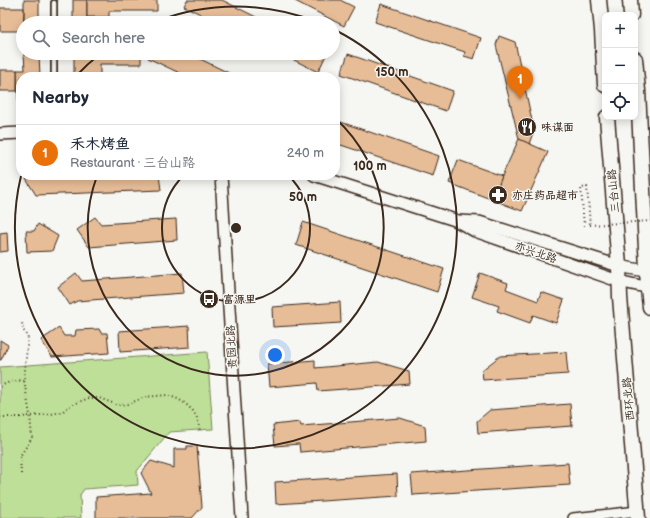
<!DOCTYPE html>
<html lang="en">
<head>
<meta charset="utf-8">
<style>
  :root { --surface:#fff; --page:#f2f2f3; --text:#1f2937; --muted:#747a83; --line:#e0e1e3; --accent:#0b8043 }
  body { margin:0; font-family:"Balsamiq Sans","LXGW WenKai TC",sans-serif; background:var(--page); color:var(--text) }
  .controls { position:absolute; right:12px; top:12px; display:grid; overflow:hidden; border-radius:8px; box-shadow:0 2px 10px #0003 }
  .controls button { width:36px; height:36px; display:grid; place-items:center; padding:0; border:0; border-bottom:1px solid var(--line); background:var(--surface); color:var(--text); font:20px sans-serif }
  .you { position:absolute; left:275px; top:355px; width:14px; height:14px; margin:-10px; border:3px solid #fff; border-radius:50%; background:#1a73e8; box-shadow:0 0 0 6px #1a73e833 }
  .badge { display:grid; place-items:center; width:26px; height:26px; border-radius:50%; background:var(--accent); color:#fff; font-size:13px; font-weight:700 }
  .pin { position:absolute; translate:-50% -33px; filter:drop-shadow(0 1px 2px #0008) }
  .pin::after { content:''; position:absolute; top:21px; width:14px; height:12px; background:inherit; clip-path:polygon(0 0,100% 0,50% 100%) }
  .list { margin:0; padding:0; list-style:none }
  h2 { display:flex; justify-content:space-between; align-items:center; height:52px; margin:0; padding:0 16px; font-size:17px }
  h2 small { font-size:13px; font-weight:400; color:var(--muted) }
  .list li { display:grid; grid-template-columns:26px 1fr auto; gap:12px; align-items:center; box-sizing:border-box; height:56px; padding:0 16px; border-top:1px solid var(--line) }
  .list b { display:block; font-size:15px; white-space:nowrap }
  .list p { margin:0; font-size:13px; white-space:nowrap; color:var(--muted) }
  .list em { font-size:13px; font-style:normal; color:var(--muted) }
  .icon { flex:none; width:22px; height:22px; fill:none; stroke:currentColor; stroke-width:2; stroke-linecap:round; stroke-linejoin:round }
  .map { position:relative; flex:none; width:650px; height:518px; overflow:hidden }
  .search { position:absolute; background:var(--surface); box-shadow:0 2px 10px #0003; left:16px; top:16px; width:324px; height:44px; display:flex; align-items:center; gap:10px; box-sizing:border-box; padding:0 14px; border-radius:22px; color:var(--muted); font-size:15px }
  .panel { position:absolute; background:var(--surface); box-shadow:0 2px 10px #0003; left:16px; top:72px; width:324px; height:108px; border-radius:16px }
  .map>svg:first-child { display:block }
  .green { fill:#bedf98; stroke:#7c845b }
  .building { fill:#e7bd97; stroke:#3b2a1e }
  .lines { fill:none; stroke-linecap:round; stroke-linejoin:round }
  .service-casing { stroke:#3b2a1e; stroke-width:8 }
  .minor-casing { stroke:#3b2a1e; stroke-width:12 }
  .tertiary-casing { stroke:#3b2a1e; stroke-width:14 }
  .primary-casing { stroke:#3b2a1e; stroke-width:17 }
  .path { stroke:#3b2a1e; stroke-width:2; stroke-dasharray:1 3; stroke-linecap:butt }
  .service { stroke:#f6f6f2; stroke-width:4.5 }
  .minor { stroke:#f6f6f2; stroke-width:9 }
  .tertiary { stroke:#f6f6f2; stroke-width:11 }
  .primary { stroke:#f6f6f2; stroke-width:14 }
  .path-bridge { stroke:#3b2a1e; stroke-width:2; stroke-dasharray:1 3; stroke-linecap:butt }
  .ring { fill:none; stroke:#3b2a1e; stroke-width:2 }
  .labels { text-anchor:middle; stroke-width:3; stroke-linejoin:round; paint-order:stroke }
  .poi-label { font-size:11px; font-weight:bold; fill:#3b2a1e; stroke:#f6f6f2; text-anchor:start }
  .street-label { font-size:11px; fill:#3b2a1e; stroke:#f6f6f2 }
  .centre { fill:#3b2a1e; stroke:#f6f6f2; stroke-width:2 }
  .ring-label { font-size:12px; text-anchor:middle; font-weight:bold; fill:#3b2a1e; stroke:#f6f6f2; stroke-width:3; stroke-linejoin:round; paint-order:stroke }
</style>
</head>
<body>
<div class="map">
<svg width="650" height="518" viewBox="0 0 650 518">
  <rect width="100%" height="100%" fill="#f6f6f2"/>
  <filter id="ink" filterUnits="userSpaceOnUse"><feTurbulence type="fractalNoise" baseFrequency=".025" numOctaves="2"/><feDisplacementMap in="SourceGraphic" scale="8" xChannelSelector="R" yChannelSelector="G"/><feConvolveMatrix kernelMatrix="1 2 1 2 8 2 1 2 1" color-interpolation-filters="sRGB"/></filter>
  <g filter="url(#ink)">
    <polygon class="green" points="207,352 213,429 169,432 137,471 138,485 84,489 80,495 81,518 0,518 0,367"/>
    <g class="building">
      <rect x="24" y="0" width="15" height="23"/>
      <rect x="73" y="0" width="14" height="23"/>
      <polygon points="87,0 157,0 157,11 109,11 109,17 87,17"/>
      <polygon points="187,0 222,0 268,23 219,23 184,6"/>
      <polygon points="293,0 340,0 354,7 344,26"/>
      <polygon points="381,4 481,38 474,59 464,56 465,52 375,22"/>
      <polygon points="0,8 24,8 23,31 0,31"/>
      <polygon points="499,36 515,42 534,130 529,144 519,139 496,45"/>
      <polygon points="24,53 39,53 40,77 21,77 21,100 18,100 17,70 25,70"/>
      <polygon points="74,53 141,53 141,64 100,64 100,77 74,77"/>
      <polygon points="151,53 188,53 237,77 188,77 148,58"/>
      <polygon points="280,53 327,53 318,72"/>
      <polygon points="348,54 453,91 446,111 341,74"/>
      <rect x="0" y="70" width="17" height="21"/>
      <polygon points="335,120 439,156 433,176 335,143"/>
      <polygon points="519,139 548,152 522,211 493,200 502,176"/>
      <polygon points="458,160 502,176 493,200 449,183"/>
      <polygon points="32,175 159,175 161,190 36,195 26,179"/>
      <polygon points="95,217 101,224 176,219 177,240 89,247 77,230"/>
      <polygon points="303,222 444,269 437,292 296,245"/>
      <polygon points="38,224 58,236 52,251 27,252 26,231 34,231"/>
      <polygon points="7,232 8,251 0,252 0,233"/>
      <polygon points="76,273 82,281 182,273 184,293 77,301 70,305 58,287"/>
      <polygon points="480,273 508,283 506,289 538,301 541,292 564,300 556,323 533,315 530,323 497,311 499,306 472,297"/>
      <polygon points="340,302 341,323 273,327 272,307"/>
      <polygon points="189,326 190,347 120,352 119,331"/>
      <polygon points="59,328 64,336 75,336 76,330 99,329 101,333 107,333 109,353 52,357 41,340"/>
      <polygon points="0,340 8,345 1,360 0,360"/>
      <polygon points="566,352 568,374 483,380 482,370 500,356"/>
      <polygon points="315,360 315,368 378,362 409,371 410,384 318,391 317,383 269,387 267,364"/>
      <polygon points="570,404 572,426 478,433 477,421 490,410"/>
      <polygon points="400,418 425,426 426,441 300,452 299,444 275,446 273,425 300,422 301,426"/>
      <polygon points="187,446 197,446 202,507 192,518 96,518 96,497 151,493 141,473 151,461 174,468 174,449 187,449"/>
      <polygon points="568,463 570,485 413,495 411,474"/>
      <polygon points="397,474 398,496 276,504 275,482"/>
    </g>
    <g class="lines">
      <g class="service-casing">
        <g id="service">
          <polyline points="54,3 54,23"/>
          <polyline points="54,53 54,77"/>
        </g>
      </g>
      <g class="minor-casing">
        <polyline id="minor" points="573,518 638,511"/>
      </g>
      <g class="tertiary-casing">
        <g id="tertiary">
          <polyline points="0,134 21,133"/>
          <polyline points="221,175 234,391 242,518"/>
          <polyline points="314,175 455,220 475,231 618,281 650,288"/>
          <polyline points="458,221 479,222 619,266 650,272"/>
        </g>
      </g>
      <g class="primary-casing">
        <g id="primary">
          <polyline points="599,0 602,30 605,85"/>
          <polyline points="630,0 631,15"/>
          <polyline points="635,59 638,91 648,288 650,307"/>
          <polyline points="607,117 619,266 620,297 638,518"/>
        </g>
      </g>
      <g class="path">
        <polyline points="584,226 581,188 587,187 590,225"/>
        <polyline points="0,386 10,382 24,380"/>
        <polyline points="0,417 21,417 51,414 62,412 71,405 89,398 99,398 118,405 128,404 145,397 167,395 178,399 186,404 193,411 197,418 200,430"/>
        <polyline points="21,474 20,456 32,438 30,415 24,380 28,336 23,330 22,323"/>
      </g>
      <use href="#service" class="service"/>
      <use href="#minor" class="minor"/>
      <use href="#tertiary" class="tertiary"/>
      <use href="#primary" class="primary"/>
      <polyline class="path-bridge" points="590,225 650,221"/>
    </g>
  </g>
  <g class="ring">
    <path d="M288 175A74 74 0 1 1 184 175"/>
    <path d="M335 118A148 148 0 1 1 97 176"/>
    <path d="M76 76A221 221 0 0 1 100 54M155 22A221 221 0 0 1 317 22M335 30A221 221 0 1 1 21 176"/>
  </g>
  <defs>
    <g id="restaurant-disc" transform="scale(1)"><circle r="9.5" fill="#3b2a1e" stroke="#f6f6f2"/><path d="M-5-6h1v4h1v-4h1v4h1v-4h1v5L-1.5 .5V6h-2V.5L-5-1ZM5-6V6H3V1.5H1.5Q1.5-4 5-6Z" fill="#fff"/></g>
    <g id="pharmacy-disc" transform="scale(1)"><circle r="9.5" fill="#3b2a1e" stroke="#f6f6f2"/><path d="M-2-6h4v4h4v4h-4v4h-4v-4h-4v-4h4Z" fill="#fff"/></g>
    <g id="bus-disc" transform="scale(1)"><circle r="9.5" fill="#3b2a1e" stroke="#f6f6f2"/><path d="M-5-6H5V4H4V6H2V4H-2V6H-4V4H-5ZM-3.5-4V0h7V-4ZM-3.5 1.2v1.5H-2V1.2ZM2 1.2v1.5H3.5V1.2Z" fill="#fff"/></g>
  </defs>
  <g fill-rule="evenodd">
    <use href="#restaurant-disc" x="527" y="127"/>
    <use href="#pharmacy-disc" x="498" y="195"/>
    <use href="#bus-disc" x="209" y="299"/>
  </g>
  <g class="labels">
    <g class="poi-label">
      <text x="541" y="131">味谋面</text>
      <text x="512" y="199">亦庄药品超市</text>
      <text x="223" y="303">富源里</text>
    </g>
    <g class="street-label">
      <text transform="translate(613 191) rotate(-95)" y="4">三台山路</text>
      <text transform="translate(536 252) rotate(19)" y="4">亦兴北路</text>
      <text transform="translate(231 347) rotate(-93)" y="4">贵园北路</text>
      <text transform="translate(628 399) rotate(-95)" y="4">西环北路</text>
    </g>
  </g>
  <circle cx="236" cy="228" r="6" class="centre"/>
  <g class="ring-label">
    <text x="392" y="76">150 m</text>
    <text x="370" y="170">100 m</text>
    <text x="303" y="201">50 m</text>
  </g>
</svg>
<div class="controls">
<button>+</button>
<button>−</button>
<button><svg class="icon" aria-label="locate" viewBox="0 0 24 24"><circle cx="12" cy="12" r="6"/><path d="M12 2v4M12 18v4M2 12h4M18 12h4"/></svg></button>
</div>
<div class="you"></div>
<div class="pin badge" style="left:520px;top:99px;background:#e8710a">1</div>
<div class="search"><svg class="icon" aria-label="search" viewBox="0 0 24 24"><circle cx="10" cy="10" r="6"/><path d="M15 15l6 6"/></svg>Search here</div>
<section class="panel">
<h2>Nearby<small></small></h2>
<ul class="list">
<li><span class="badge" style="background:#e8710a">1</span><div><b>禾木烤鱼</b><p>Restaurant · 三台山路</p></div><em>240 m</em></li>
</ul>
</section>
</div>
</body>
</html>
